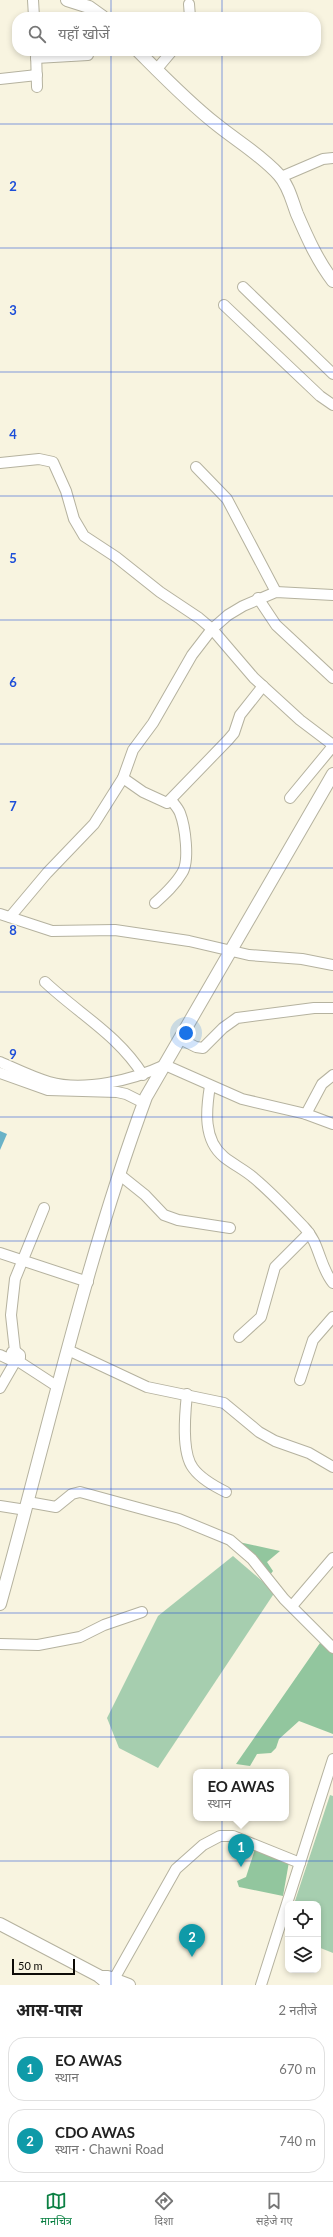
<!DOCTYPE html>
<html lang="hi">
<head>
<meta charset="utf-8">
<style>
  :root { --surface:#fff; --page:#f6f6f6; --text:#222; --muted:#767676; --line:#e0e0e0; --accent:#0b8043 }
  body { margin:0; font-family:Lato,"Noto Sans Devanagari",sans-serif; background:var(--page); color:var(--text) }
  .controls { position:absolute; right:12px; bottom:12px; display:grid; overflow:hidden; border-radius:8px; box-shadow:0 2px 6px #0003 }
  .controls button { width:36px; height:36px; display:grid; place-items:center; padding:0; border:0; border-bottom:1px solid var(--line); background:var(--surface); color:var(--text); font:20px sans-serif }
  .scale { position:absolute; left:12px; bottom:10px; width:63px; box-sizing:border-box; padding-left:4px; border:2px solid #0d0b06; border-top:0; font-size:11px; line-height:14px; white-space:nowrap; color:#0d0b06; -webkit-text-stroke:3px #f8f4e0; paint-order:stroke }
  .you { position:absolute; left:186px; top:1033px; width:14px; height:14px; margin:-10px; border:3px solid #fff; border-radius:50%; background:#1a73e8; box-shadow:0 0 0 6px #1a73e833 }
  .badge { display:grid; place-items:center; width:26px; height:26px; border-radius:50%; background:var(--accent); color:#fff; font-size:13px; font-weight:700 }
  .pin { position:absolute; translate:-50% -33px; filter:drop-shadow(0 1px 2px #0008) }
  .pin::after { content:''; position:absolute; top:21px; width:14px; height:12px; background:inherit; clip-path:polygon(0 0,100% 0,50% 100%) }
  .popup { position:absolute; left:193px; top:1769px; width:96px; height:52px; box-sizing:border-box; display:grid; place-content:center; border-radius:8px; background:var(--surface); filter:drop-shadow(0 1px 3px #0005); font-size:13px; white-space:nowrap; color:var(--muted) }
  .popup b { font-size:15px; color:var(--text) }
  .popup::after { content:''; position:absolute; left:50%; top:100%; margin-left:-8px; border:8px solid transparent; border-top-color:var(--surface) }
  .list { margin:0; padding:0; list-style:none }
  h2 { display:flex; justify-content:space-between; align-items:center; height:52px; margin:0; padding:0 16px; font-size:17px }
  h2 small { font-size:13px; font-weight:400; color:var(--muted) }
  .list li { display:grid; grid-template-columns:26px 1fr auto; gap:12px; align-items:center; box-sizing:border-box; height:64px; margin:0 8px 8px; padding:0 8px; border:1px solid var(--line); border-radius:16px }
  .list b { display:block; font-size:15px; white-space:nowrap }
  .list p { margin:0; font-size:13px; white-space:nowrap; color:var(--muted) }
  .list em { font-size:13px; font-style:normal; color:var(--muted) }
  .icon { flex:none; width:22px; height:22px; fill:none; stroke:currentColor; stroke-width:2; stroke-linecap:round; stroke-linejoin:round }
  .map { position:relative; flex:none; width:333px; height:1985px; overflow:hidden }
  .search { position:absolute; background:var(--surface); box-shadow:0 2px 6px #0003; left:12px; right:12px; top:12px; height:44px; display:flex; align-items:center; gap:10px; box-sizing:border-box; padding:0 14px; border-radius:16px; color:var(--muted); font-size:15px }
  .sheet { height:196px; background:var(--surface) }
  nav { display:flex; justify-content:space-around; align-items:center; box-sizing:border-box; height:56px; border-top:1px solid var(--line); background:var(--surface); font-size:11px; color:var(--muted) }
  nav a { display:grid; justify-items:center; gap:2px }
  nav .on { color:var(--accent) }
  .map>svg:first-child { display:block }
  .green { fill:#a6ceaf }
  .forest { fill:#92c69e }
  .water { fill:#6ab2c7 }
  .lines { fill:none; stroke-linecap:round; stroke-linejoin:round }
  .minor-casing { stroke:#b5b29f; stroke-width:12 }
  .tertiary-casing { stroke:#b5b29f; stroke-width:14 }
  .minor { stroke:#fff; stroke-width:10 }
  .tertiary { stroke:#fff; stroke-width:12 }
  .grid { fill:none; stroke:#1d4ed8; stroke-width:1; stroke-opacity:0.55 }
  .grid-label { font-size:13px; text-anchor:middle; font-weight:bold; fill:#1d4ed8; stroke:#f8f4e0; stroke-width:3; stroke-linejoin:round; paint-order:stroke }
</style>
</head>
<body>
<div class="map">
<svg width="333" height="1985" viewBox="0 0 333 1985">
  <rect width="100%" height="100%" fill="#f8f4e0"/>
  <g class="green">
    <polygon points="233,1556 275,1592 158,1768 119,1748 107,1718 158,1616"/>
    <polygon points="330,1795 333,1796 333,1953 318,1947 318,1904 294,1904"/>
  </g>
  <g class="forest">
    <polygon points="225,1539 280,1551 267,1562 273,1571 266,1580"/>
    <polygon points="320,1643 333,1652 333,1734 299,1721 279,1739 276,1748 271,1753 257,1754 250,1766 236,1764"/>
    <polygon points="257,1843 290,1856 283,1896 239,1887 237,1881 246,1877"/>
  </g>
  <polygon class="water" points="0,1131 7,1134 0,1150"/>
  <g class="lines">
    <g class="minor-casing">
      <g id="minor">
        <polyline points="33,0 34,17"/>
        <polyline points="189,4 190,17"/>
        <polyline points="36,51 37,87"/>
        <polyline points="36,58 88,55"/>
        <polyline points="156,70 172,51"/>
        <polyline points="0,79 37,75"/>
        <polyline points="281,177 323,159 333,158"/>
        <polyline points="243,287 333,374"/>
        <polyline points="224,305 320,396 333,405"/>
        <polyline points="0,463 39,459 53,462 66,491 74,519 84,536 116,557 160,592 199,618 212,629 254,678 300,720 333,745"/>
        <polyline points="196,467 227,499 276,592"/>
        <polyline points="258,598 276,625 333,678"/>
        <polyline points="123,778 143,792 167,803 228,740 234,733 240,715 263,686"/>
        <polyline points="290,798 333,746"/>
        <path d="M 155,903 C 165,894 175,885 182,873 C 190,861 185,826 180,813 C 178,808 174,804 171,800"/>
        <polyline points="0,914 52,931 115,930 189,941 249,955 302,959 333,965"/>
        <polyline points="10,917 47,873 94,824 123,778 133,750 153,723 192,655 212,629 228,615 243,606 276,592 333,595"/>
        <path d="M 45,982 C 79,1014 118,1035 143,1075"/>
        <polyline points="180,1039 196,1047 203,1048 223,1028 237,1018 314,1008 333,1008"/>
        <path d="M 0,1062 C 16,1069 32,1077 49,1082 C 84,1092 133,1080 165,1065 L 242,1099 L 306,1114 L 333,1124"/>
        <polyline points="0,1073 48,1090 117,1092 126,1094 144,1103"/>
        <path d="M 210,1086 C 206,1110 203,1140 224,1157 C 234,1165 245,1170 254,1178 C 272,1193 288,1210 304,1227 C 320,1243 319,1266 333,1283"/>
        <polyline points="306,1114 322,1084 333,1075"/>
        <polyline points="120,1175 145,1195 164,1215 178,1220 230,1228"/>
        <polyline points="0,1253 88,1282"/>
        <polyline points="239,1337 261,1317 275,1267 309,1233"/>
        <polyline points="68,1350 147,1387 224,1403 259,1432 275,1441 309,1453 333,1467"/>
        <polyline points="15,1351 11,1315 15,1279 44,1208"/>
        <polyline points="0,1355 15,1362 20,1358 20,1355 15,1351 12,1352 10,1358"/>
        <polyline points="18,1361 58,1387"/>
        <polyline points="300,1380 313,1340 333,1317"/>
        <polyline points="0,1388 15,1362"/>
        <path d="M 187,1394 C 185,1413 181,1452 193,1468 C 201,1479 214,1486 226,1492"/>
        <polyline points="28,1502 56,1507 72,1494 80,1492 179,1519 230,1540 252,1559 284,1599 333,1648"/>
        <polyline points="0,1506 26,1510"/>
        <polyline points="292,1606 333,1558"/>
        <polyline points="0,1644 38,1645 80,1637 104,1625 142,1612"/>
        <polyline points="114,1979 176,1869 203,1845 220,1836 233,1836 300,1863"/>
        <polyline points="261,1985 333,1759"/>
      </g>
    </g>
    <g class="tertiary-casing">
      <g id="tertiary">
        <polyline points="67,0 89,7 103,17"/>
        <path d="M 138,51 C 163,76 188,102 216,124 C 237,141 261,155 279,175 C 289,186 292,201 297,214 C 307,237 317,260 333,281"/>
        <path d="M 0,1604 C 47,1435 85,1262 146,1097 L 333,774"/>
        <polyline points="0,1924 99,1976 109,1985"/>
        <polyline points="100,1977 108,1977 129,1985"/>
      </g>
    </g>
    <use href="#minor" class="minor"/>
    <use href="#tertiary" class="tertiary"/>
  </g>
  <path class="grid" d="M 111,0 L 111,17M 222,0 L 222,17M 111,51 L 111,1985M 222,51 L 222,1985M 0,124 L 333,124M 0,248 L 333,248M 0,372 L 333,372M 0,496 L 333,496M 0,620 L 333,620M 0,744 L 333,744M 0,868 L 333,868M 0,992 L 333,992M 0,1117 L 333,1117M 0,1241 L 333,1241M 0,1365 L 333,1365M 0,1489 L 333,1489M 0,1613 L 333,1613M 0,1737 L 333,1737M 0,1861 L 333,1861"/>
  <g class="grid-label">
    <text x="13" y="191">2</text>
    <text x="13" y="315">3</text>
    <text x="13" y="439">4</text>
    <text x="13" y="563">5</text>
    <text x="13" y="687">6</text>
    <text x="13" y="811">7</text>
    <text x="13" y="935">8</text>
    <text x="13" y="1059">9</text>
  </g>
</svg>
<div class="controls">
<button><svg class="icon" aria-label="locate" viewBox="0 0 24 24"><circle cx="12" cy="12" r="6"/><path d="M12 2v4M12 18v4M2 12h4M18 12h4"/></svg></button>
<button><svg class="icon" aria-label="layers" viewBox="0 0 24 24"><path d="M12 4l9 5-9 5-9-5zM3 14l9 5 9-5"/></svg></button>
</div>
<div class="scale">50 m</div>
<div class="you"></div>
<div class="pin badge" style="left:241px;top:1867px;background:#0f9aa8">1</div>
<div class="popup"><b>EO AWAS</b>स्थान</div>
<div class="pin badge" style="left:192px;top:1957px;background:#0f9aa8">2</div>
<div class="search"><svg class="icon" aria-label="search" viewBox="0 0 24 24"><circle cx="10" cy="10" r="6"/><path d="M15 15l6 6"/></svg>यहाँ खोजें</div>
</div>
<section class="sheet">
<h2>आस-पास<small>2 नतीजे</small></h2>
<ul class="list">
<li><span class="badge" style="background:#0f9aa8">1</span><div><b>EO AWAS</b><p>स्थान</p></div><em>670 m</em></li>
<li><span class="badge" style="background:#0f9aa8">2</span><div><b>CDO AWAS</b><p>स्थान · Chawni Road</p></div><em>740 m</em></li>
</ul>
</section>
<nav>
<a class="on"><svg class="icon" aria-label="map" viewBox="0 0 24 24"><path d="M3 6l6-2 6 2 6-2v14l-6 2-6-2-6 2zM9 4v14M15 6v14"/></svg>मानचित्र</a>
<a><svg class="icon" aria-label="directions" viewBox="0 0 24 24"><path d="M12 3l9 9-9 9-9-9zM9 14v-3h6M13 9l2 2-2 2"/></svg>दिशा</a>
<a><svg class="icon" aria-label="saved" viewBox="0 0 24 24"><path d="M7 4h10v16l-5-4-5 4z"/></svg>सहेजे गए</a>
</nav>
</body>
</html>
